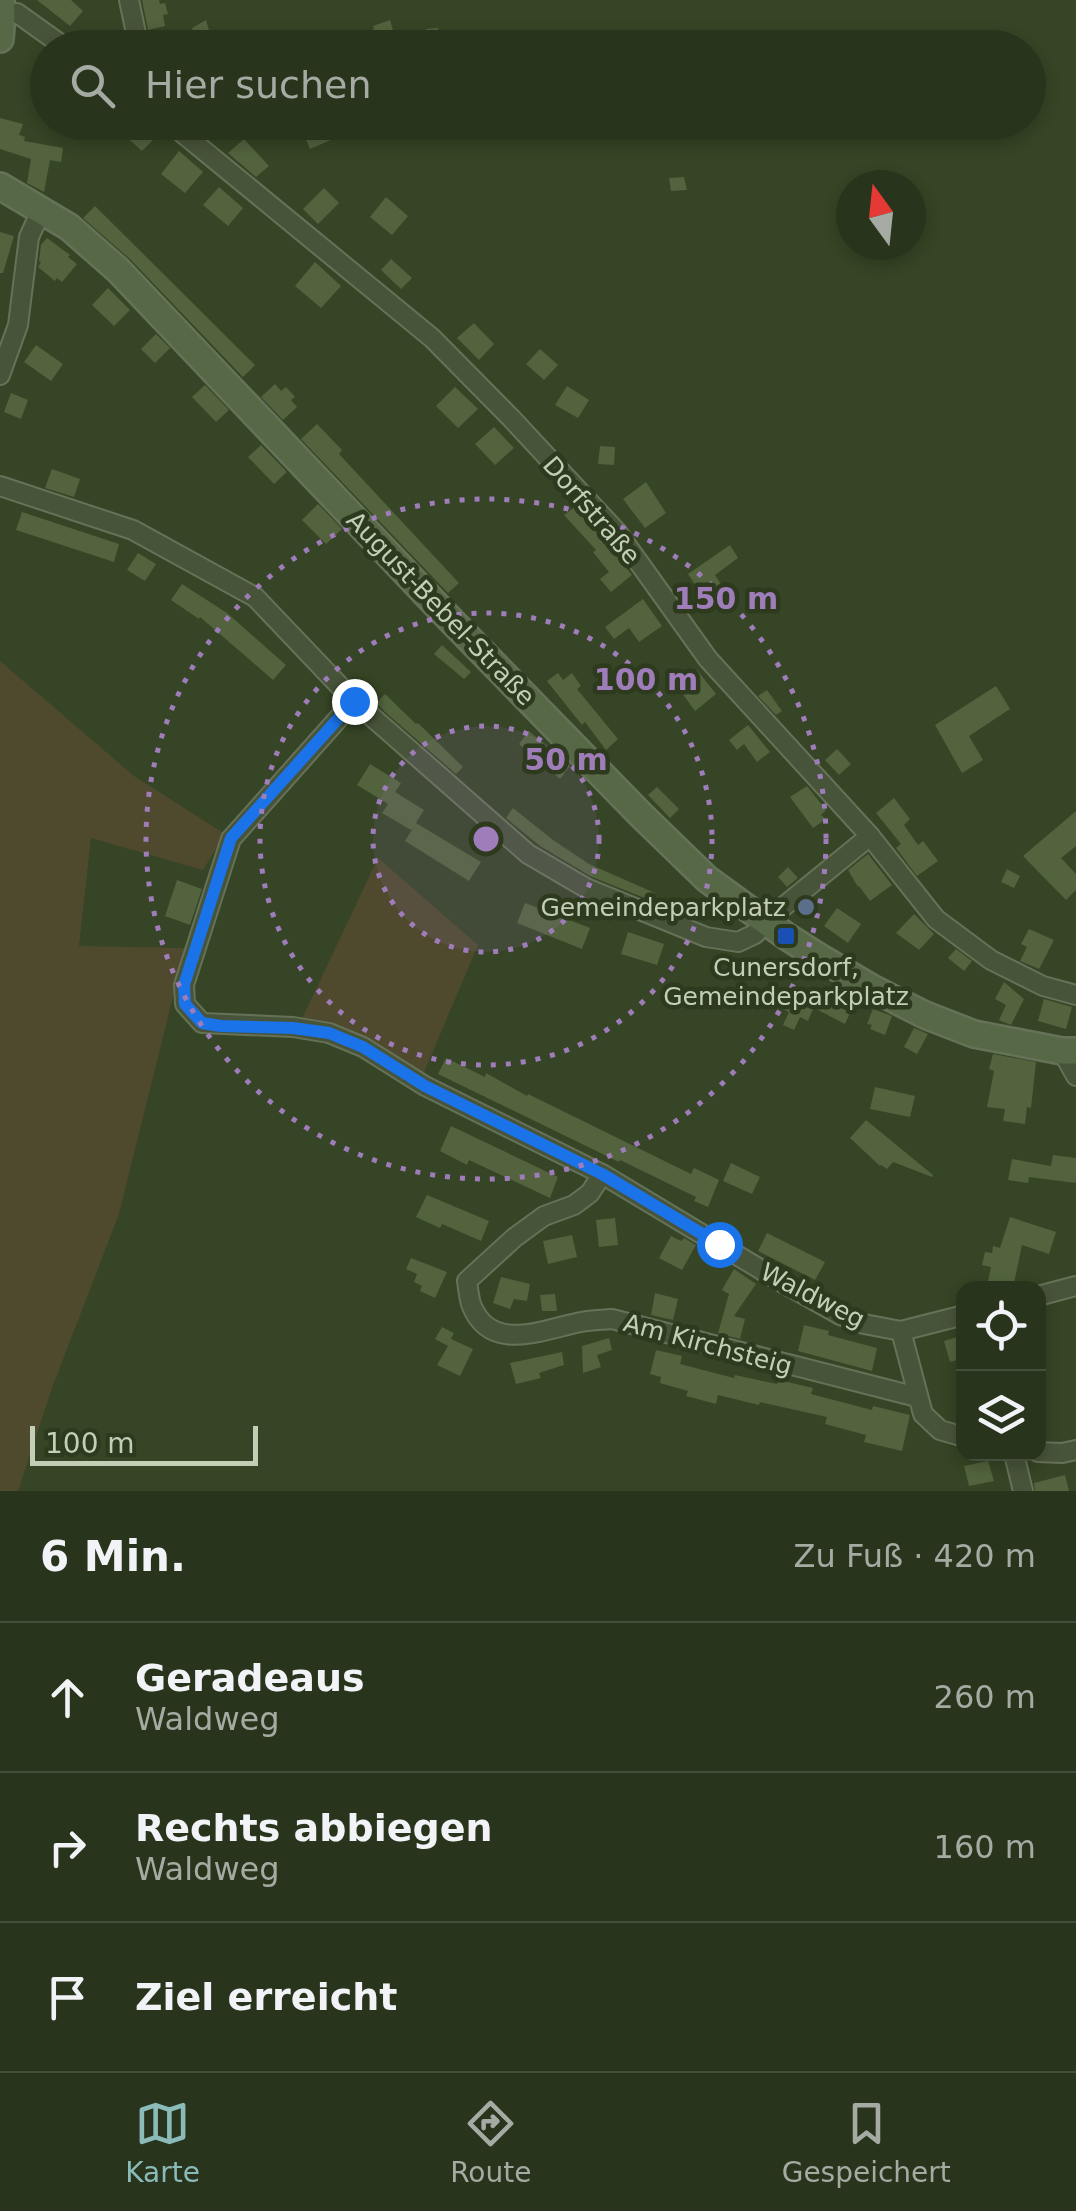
<!DOCTYPE html>
<html lang="de">
<head>
<meta charset="utf-8">
<style>
  :root { --surface:#28341c; --page:#303c25; --text:#f1f3f6; --muted:#a5aaa3; --line:#444f3b; --accent:#8bbbb9 }
  body { margin:0; font-family:"DejaVu Sans",sans-serif; background:var(--page); color:var(--text) }
  .controls { position:absolute; right:30px; bottom:30px; display:grid; overflow:hidden; border-radius:20px; box-shadow:0 5px 15px #0003 }
  .controls button { width:90px; height:90px; display:grid; place-items:center; padding:0; border:0; border-bottom:2px solid var(--line); background:var(--surface); color:var(--text); font:50px sans-serif }
  .compass { position:absolute; left:836px; top:170px; width:90px; height:90px; border-radius:50%; background:var(--surface); box-shadow:0 5px 15px #0003; rotate:345deg }
  .scale { position:absolute; left:30px; bottom:25px; width:228px; box-sizing:border-box; padding-left:10px; border:5px solid #c3ceb7; border-top:0; font-size:28px; line-height:35px; white-space:nowrap; color:#c3ceb7; -webkit-text-stroke:8px #2d3a1e; paint-order:stroke }
  .stop { position:absolute; width:30px; height:30px; margin:-22px; border:8px solid #1a73e8; border-radius:50%; background:#fff }
  .stop.end { background:#1a73e8; border-color:#fff; box-shadow:0 2px 10px #0008 }
  .list { margin:0; padding:0; list-style:none }
  h2 { display:flex; justify-content:space-between; align-items:center; height:130px; margin:0; padding:0 40px; font-size:42px }
  h2 small { font-size:32px; font-weight:400; color:var(--muted) }
  .list li { display:grid; grid-template-columns:65px 1fr auto; gap:30px; align-items:center; box-sizing:border-box; height:150px; padding:0 40px; border-top:2px solid var(--line) }
  .list b { display:block; font-size:38px; white-space:nowrap }
  .list p { margin:0; font-size:32px; white-space:nowrap; color:var(--muted) }
  .list em { font-size:32px; font-style:normal; color:var(--muted) }
  .icon { flex:none; width:55px; height:55px; fill:none; stroke:currentColor; stroke-width:2; stroke-linecap:round; stroke-linejoin:round }
  .map { position:relative; flex:none; width:1076px; height:1491px; overflow:hidden }
  .search { position:absolute; background:var(--surface); box-shadow:0 5px 15px #0003; left:30px; right:30px; top:30px; height:110px; display:flex; align-items:center; gap:25px; box-sizing:border-box; padding:0 35px; border-radius:55px; color:var(--muted); font-size:38px }
  .sheet { height:580px; background:var(--surface) }
  nav { display:flex; justify-content:space-around; align-items:center; box-sizing:border-box; height:140px; border-top:2px solid var(--line); background:var(--surface); font-size:28px; color:var(--muted) }
  nav a { display:grid; justify-items:center; gap:5px }
  nav .on { color:var(--accent) }
  .map>svg:first-child { display:block }
  .green { fill:#4f4a2e }
  .building { fill:#52633e }
  .lines { fill:none; stroke-linecap:round; stroke-linejoin:round }
  .minor-casing { stroke:#667258; stroke-width:22 }
  .secondary-casing { stroke:#667258; stroke-width:30 }
  .minor { stroke:#48543a; stroke-width:18 }
  .secondary { stroke:#576847; stroke-width:25 }
  .route { stroke:#1a73e8; stroke-width:12 }
  .ring { fill:none; stroke:#9f7dbb; stroke-width:5; stroke-dasharray:5 10 }
  .service-dot { fill:#5c6f8a; stroke:#2d3a1e; stroke-width:4 }
  .transit-dot { fill:#1a4fb4; stroke:#2d3a1e; stroke-width:4 }
  .labels { text-anchor:middle; stroke-width:9; stroke-linejoin:round; paint-order:stroke }
  .street-label { font-size:25px; fill:#c3ceb7; stroke:#2d3a1e }
  .poi-label { font-size:25px; fill:#c3ceb7; stroke:#2d3a1e; text-anchor:end }
  .centre { fill:#9f7dbb; stroke:#2d3a1e; stroke-width:5 }
  .ring-label { font-size:30px; text-anchor:middle; font-weight:bold; fill:#9f7dbb; stroke:#2d3a1e; stroke-width:9; stroke-linejoin:round; paint-order:stroke }
</style>
</head>
<body>
<div class="map">
<svg width="1076" height="1491" viewBox="0 0 1076 1491">
  <rect width="100%" height="100%" fill="#364525"/>
  <g class="green">
    <polygon points="0,661 134,776 225,834 203,870 91,838 79,946 185,948 119,1214 52,1388 18,1491 0,1491"/>
    <polygon points="378,858 478,945 422,1077 300,1023"/>
  </g>
  <g class="building">
    <polygon points="37,0 71,0 83,11 70,26"/>
    <polygon points="142,0 159,0 160,4 165,3 168,14 163,15 165,26 148,30"/>
    <polygon points="206,20 210,34 195,38 192,28"/>
    <polygon points="390,20 398,48 339,48 374,29 373,26"/>
    <polygon points="438,28 440,48 426,48 426,29"/>
    <polygon points="111,33 126,46 126,48 99,48"/>
    <polygon points="0,118 23,124 19,135 25,137 24,141 63,148 61,162 50,160 44,192 27,183 31,159 0,149"/>
    <polygon points="132,122 145,122 158,135 142,151 122,133"/>
    <polygon points="313,122 324,122 331,140 310,149 301,128"/>
    <polygon points="244,139 269,166 256,177 228,153"/>
    <polygon points="179,151 203,172 185,193 161,174"/>
    <polygon points="684,177 687,190 671,191 669,178"/>
    <polygon points="219,187 243,208 228,226 203,205"/>
    <polygon points="324,188 339,203 318,224 303,209"/>
    <polygon points="386,197 408,216 392,235 370,217"/>
    <polygon points="95,206 255,365 243,377 130,259 83,218"/>
    <polygon points="0,232 14,236 3,273 0,273"/>
    <polygon points="47,238 70,255 68,257 77,264 62,282 57,278 55,281 38,267 41,262 39,261 41,245"/>
    <polygon points="391,259 412,278 401,289 381,270"/>
    <polygon points="315,262 341,286 321,308 295,286"/>
    <polygon points="108,288 130,310 114,326 92,305"/>
    <polygon points="474,323 494,344 479,360 457,338"/>
    <polygon points="156,334 170,348 155,363 141,349"/>
    <polygon points="36,345 63,364 51,381 24,362"/>
    <polygon points="540,349 558,365 544,380 526,364"/>
    <polygon points="275,384 281,391 286,387 295,397 291,400 297,407 283,420 261,397"/>
    <polygon points="205,385 229,410 216,422 192,397"/>
    <polygon points="567,386 589,400 578,418 555,405"/>
    <polygon points="455,387 478,409 458,428 436,406"/>
    <polygon points="11,393 28,400 21,419 4,412"/>
    <polygon points="317,424 342,450 339,454 459,583 448,593 301,439"/>
    <polygon points="494,427 514,448 495,465 475,444"/>
    <polygon points="261,445 287,472 274,484 248,457"/>
    <polygon points="600,446 615,447 614,465 598,464"/>
    <polygon points="52,469 80,479 74,497 45,488"/>
    <polygon points="646,482 666,513 645,528 623,499"/>
    <polygon points="318,504 342,529 326,544 302,520"/>
    <polygon points="576,506 632,575 611,592 600,579 609,572 593,552 596,550 564,515"/>
    <polygon points="22,512 119,544 114,562 16,530"/>
    <polygon points="730,545 738,558 715,575 724,589 706,601 688,574"/>
    <polygon points="138,553 156,564 145,581 127,570"/>
    <polygon points="182,584 227,613 286,665 273,680 200,617 199,619 171,600"/>
    <polygon points="643,599 662,626 639,642 629,628 614,639 605,627"/>
    <polygon points="442,645 471,672 464,679 434,654"/>
    <polygon points="697,670 716,694 695,711 676,685"/>
    <polygon points="558,673 563,680 572,673 581,686 577,689 618,739 606,750 585,722 582,725 547,681"/>
    <polygon points="996,686 1010,709 969,736 983,760 962,773 935,725"/>
    <polygon points="767,690 782,711 776,715 758,696"/>
    <polygon points="385,694 416,724 418,723 463,767 456,774 384,711 376,703"/>
    <polygon points="748,725 770,752 757,762 744,744 737,750 729,740"/>
    <polygon points="529,731 570,766 560,779 519,744"/>
    <polygon points="837,749 851,764 839,775 825,760"/>
    <polygon points="370,764 401,783 395,792 424,810 416,823 481,862 469,881 405,841 413,828 411,830 382,813 388,804 357,785"/>
    <polygon points="807,786 826,810 821,815 826,819 813,828 790,797"/>
    <polygon points="657,787 679,809 670,818 648,795"/>
    <polygon points="894,798 910,819 904,825 918,845 923,841 938,861 917,876 896,848 901,844 876,813"/>
    <polygon points="513,808 553,840 589,864 655,893 652,901 592,877 540,846 506,818"/>
    <polygon points="1076,811 1076,846 1061,858 1076,874 1076,890 1066,900 1023,856"/>
    <polygon points="868,854 892,885 870,901 859,886 858,887 848,870"/>
    <polygon points="788,867 798,878 787,887 778,877"/>
    <polygon points="1007,869 1020,876 1014,888 1001,882"/>
    <polygon points="177,880 202,889 190,925 165,916"/>
    <polygon points="525,903 590,928 582,949 517,923"/>
    <polygon points="837,908 861,924 848,943 824,926"/>
    <polygon points="914,914 934,934 919,950 896,933"/>
    <polygon points="1029,929 1054,940 1039,969 1020,961 1027,947 1021,944"/>
    <polygon points="628,932 664,944 657,965 621,954"/>
    <polygon points="956,949 972,961 964,971 948,958"/>
    <polygon points="1004,982 1024,999 1011,1025 999,1020 1006,1005 995,999"/>
    <polygon points="789,993 815,1004 808,1021 800,1017 794,1030 783,1025 789,1012 782,1009"/>
    <polygon points="823,996 851,1011 845,1024 816,1009"/>
    <polygon points="1044,999 1072,1007 1066,1029 1038,1021"/>
    <polygon points="873,1009 892,1016 885,1035 870,1029 872,1025 867,1024"/>
    <polygon points="914,1028 928,1034 917,1054 904,1047"/>
    <polygon points="993,1054 1036,1062 1031,1108 1027,1107 1025,1124 1003,1121 1005,1109 987,1107 994,1071 989,1069"/>
    <polygon points="446,1058 485,1077 486,1073 527,1096 528,1094 691,1174 694,1168 719,1180 708,1207 694,1201 696,1197 620,1160 619,1162 438,1074"/>
    <polygon points="875,1087 915,1096 910,1117 870,1109"/>
    <polygon points="866,1120 933,1175 932,1177 893,1162 887,1169 881,1165 880,1166 850,1138"/>
    <polygon points="451,1126 558,1177 550,1198 469,1160 467,1165 440,1151"/>
    <polygon points="1053,1155 1076,1158 1076,1183 1029,1177 1028,1183 1008,1180 1012,1159 1051,1166"/>
    <polygon points="731,1163 760,1177 752,1194 723,1181"/>
    <polygon points="427,1195 489,1221 481,1241 442,1224 440,1228 416,1217"/>
    <polygon points="1010,1217 1056,1232 1049,1254 1022,1245 1013,1288 987,1286 991,1267 982,1265 985,1252 992,1253 993,1246 1000,1248"/>
    <polygon points="615,1218 618,1245 599,1247 596,1220"/>
    <polygon points="767,1233 825,1262 815,1280 758,1251"/>
    <polygon points="572,1235 577,1257 548,1264 543,1241"/>
    <polygon points="671,1236 681,1241 684,1238 696,1245 682,1270 659,1258"/>
    <polygon points="411,1258 447,1272 435,1298 420,1291 422,1286 414,1282 417,1274 406,1269"/>
    <polygon points="734,1269 756,1284 734,1316 745,1319 740,1339 718,1333 729,1294 722,1290"/>
    <polygon points="501,1277 530,1284 527,1301 514,1299 510,1309 493,1303"/>
    <polygon points="655,1293 678,1299 673,1320 651,1315"/>
    <polygon points="555,1294 557,1311 542,1311 540,1295"/>
    <polygon points="804,1325 829,1331 828,1335 877,1348 872,1371 798,1351"/>
    <polygon points="442,1327 454,1333 449,1343 451,1339 473,1349 460,1376 437,1365 448,1346 435,1339"/>
    <polygon points="964,1335 964,1358 950,1362 944,1341"/>
    <polygon points="609,1338 612,1350 597,1355 601,1367 583,1373 582,1346"/>
    <polygon points="656,1350 682,1356 680,1364 734,1378 735,1375 777,1384 779,1380 813,1388 811,1394 872,1410 873,1406 910,1415 902,1451 864,1442 866,1435 825,1424 827,1417 760,1402 759,1405 718,1395 716,1404 686,1396 688,1391 660,1383 661,1377 650,1374"/>
    <polygon points="562,1352 564,1365 539,1373 541,1378 516,1384 510,1363"/>
    <polygon points="988,1461 994,1481 969,1486 964,1466"/>
    <polygon points="1065,1475 1069,1491 1035,1491 1034,1483"/>
  </g>
  <g class="lines">
    <g class="minor-casing">
      <g id="minor">
        <polyline points="129,0 139,48"/>
        <polyline points="2,14 17,13 66,48"/>
        <polyline points="169,122 432,338 511,418 617,532 708,659 870,836 936,919 991,960 1043,986 1076,995"/>
        <polyline points="0,375 18,325 29,237 42,209"/>
        <polyline points="0,486 133,530 255,597 354,701 528,854 586,888 706,937 738,942 755,934 767,920 870,836"/>
        <polyline points="354,701 231,839 184,985 185,1004 202,1023 293,1027 329,1033 363,1047 425,1086 602,1174 785,1284 840,1315 864,1324 901,1331 964,1315"/>
        <polyline points="1062,1051 1076,1076"/>
        <path d="M 602,1174 L 590,1193 L 574,1205 L 544,1216 L 514,1238 L 467,1281 C 468,1288 469,1297 471,1304 C 490,1355 544,1329 581,1322 C 591,1320 602,1320 612,1319 L 917,1397"/>
        <polyline points="1038,1296 1076,1286"/>
        <polyline points="901,1331 923,1414 940,1430 964,1437"/>
        <polyline points="1038,1452 1062,1453 1076,1450"/>
        <polyline points="1014,1454 1023,1491"/>
      </g>
    </g>
    <g class="secondary-casing">
      <g id="secondary">
        <polyline points="0,39 2,14 1,0"/>
        <polyline points="0,186 69,227 118,270 442,611 641,815 707,879 786,936 819,957 870,987 925,1015 974,1034 1062,1051 1076,1051"/>
      </g>
    </g>
    <use href="#minor" class="minor"/>
    <use href="#secondary" class="secondary"/>
  </g>
  <g class="lines">
    <polyline class="route" points="354,701 231,838 184,985 185,1004 202,1023 221,1026 293,1028 329,1033 363,1047 425,1086 602,1174 719,1244"/>
  </g>
  <circle cx="486" cy="839" r="113" fill="#9f7dbb" fill-opacity=".12"/>
  <g class="ring">
    <circle cx="486" cy="839" r="113"/>
    <circle cx="486" cy="839" r="226"/>
    <circle cx="486" cy="839" r="340"/>
  </g>
  <circle class="service-dot" cx="806" cy="907" r="10"/>
  <rect class="transit-dot" x="776" y="926" width="20" height="20" rx="5"/>
  <g class="labels">
    <g class="street-label">
      <text transform="translate(592 510) rotate(49)" y="9">Dorfstraße</text>
      <text transform="translate(441 608) rotate(46)" y="9">August-Bebel-Straße</text>
      <text transform="translate(813 1295) rotate(27)" y="9">Waldweg</text>
      <text transform="translate(708 1344) rotate(15)" y="9">Am Kirchsteig</text>
    </g>
    <g class="poi-label">
      <text x="786" y="916">Gemeindeparkplatz</text>
      <text x="786" y="976" text-anchor="middle">Cunersdorf,<tspan x="786" dy="29">Gemeindeparkplatz</tspan></text>
    </g>
  </g>
  <circle cx="486" cy="839" r="15" class="centre"/>
  <g class="ring-label">
    <text x="726" y="609">150 m</text>
    <text x="646" y="690">100 m</text>
    <text x="566" y="770">50 m</text>
  </g>
</svg>
<div class="controls">
<button><svg class="icon" aria-label="locate" viewBox="0 0 24 24"><circle cx="12" cy="12" r="6"/><path d="M12 2v4M12 18v4M2 12h4M18 12h4"/></svg></button>
<button><svg class="icon" aria-label="layers" viewBox="0 0 24 24"><path d="M12 4l9 5-9 5-9-5zM3 14l9 5 9-5"/></svg></button>
</div>
<svg class="compass" viewBox="-18 -18 36 36"><path d="M0-13l5 13h-10z" fill="#e53935"/><path d="M0 13l5-13h-10z" fill="#a5aaa3"/></svg>
<div class="scale">100 m</div>
<div class="stop" style="left:719px;top:1244px"></div>
<div class="stop end" style="left:354px;top:701px"></div>
<div class="search"><svg class="icon" aria-label="search" viewBox="0 0 24 24"><circle cx="10" cy="10" r="6"/><path d="M15 15l6 6"/></svg>Hier suchen</div>
</div>
<section class="sheet">
<h2>6 Min.<small>Zu Fuß · 420 m</small></h2>
<ul class="list">
<li><svg class="icon" aria-label="ahead" viewBox="0 0 24 24"><path d="M12 20V5M6 11l6-6 6 6"/></svg><div><b>Geradeaus</b><p>Waldweg</p></div><em>260 m</em></li>
<li><svg class="icon" aria-label="right" viewBox="0 0 24 24"><path d="M7 20v-9h11M14 6l5 5-5 5"/></svg><div><b>Rechts abbiegen</b><p>Waldweg</p></div><em>160 m</em></li>
<li><svg class="icon" aria-label="arrive" viewBox="0 0 24 24"><path d="M6 21V4h12l-3 4 3 4H6"/></svg><div><b>Ziel erreicht</b></div></li>
</ul>
</section>
<nav>
<a class="on"><svg class="icon" aria-label="map" viewBox="0 0 24 24"><path d="M3 6l6-2 6 2 6-2v14l-6 2-6-2-6 2zM9 4v14M15 6v14"/></svg>Karte</a>
<a><svg class="icon" aria-label="directions" viewBox="0 0 24 24"><path d="M12 3l9 9-9 9-9-9zM9 14v-3h6M13 9l2 2-2 2"/></svg>Route</a>
<a><svg class="icon" aria-label="saved" viewBox="0 0 24 24"><path d="M7 4h10v16l-5-4-5 4z"/></svg>Gespeichert</a>
</nav>
</body>
</html>
